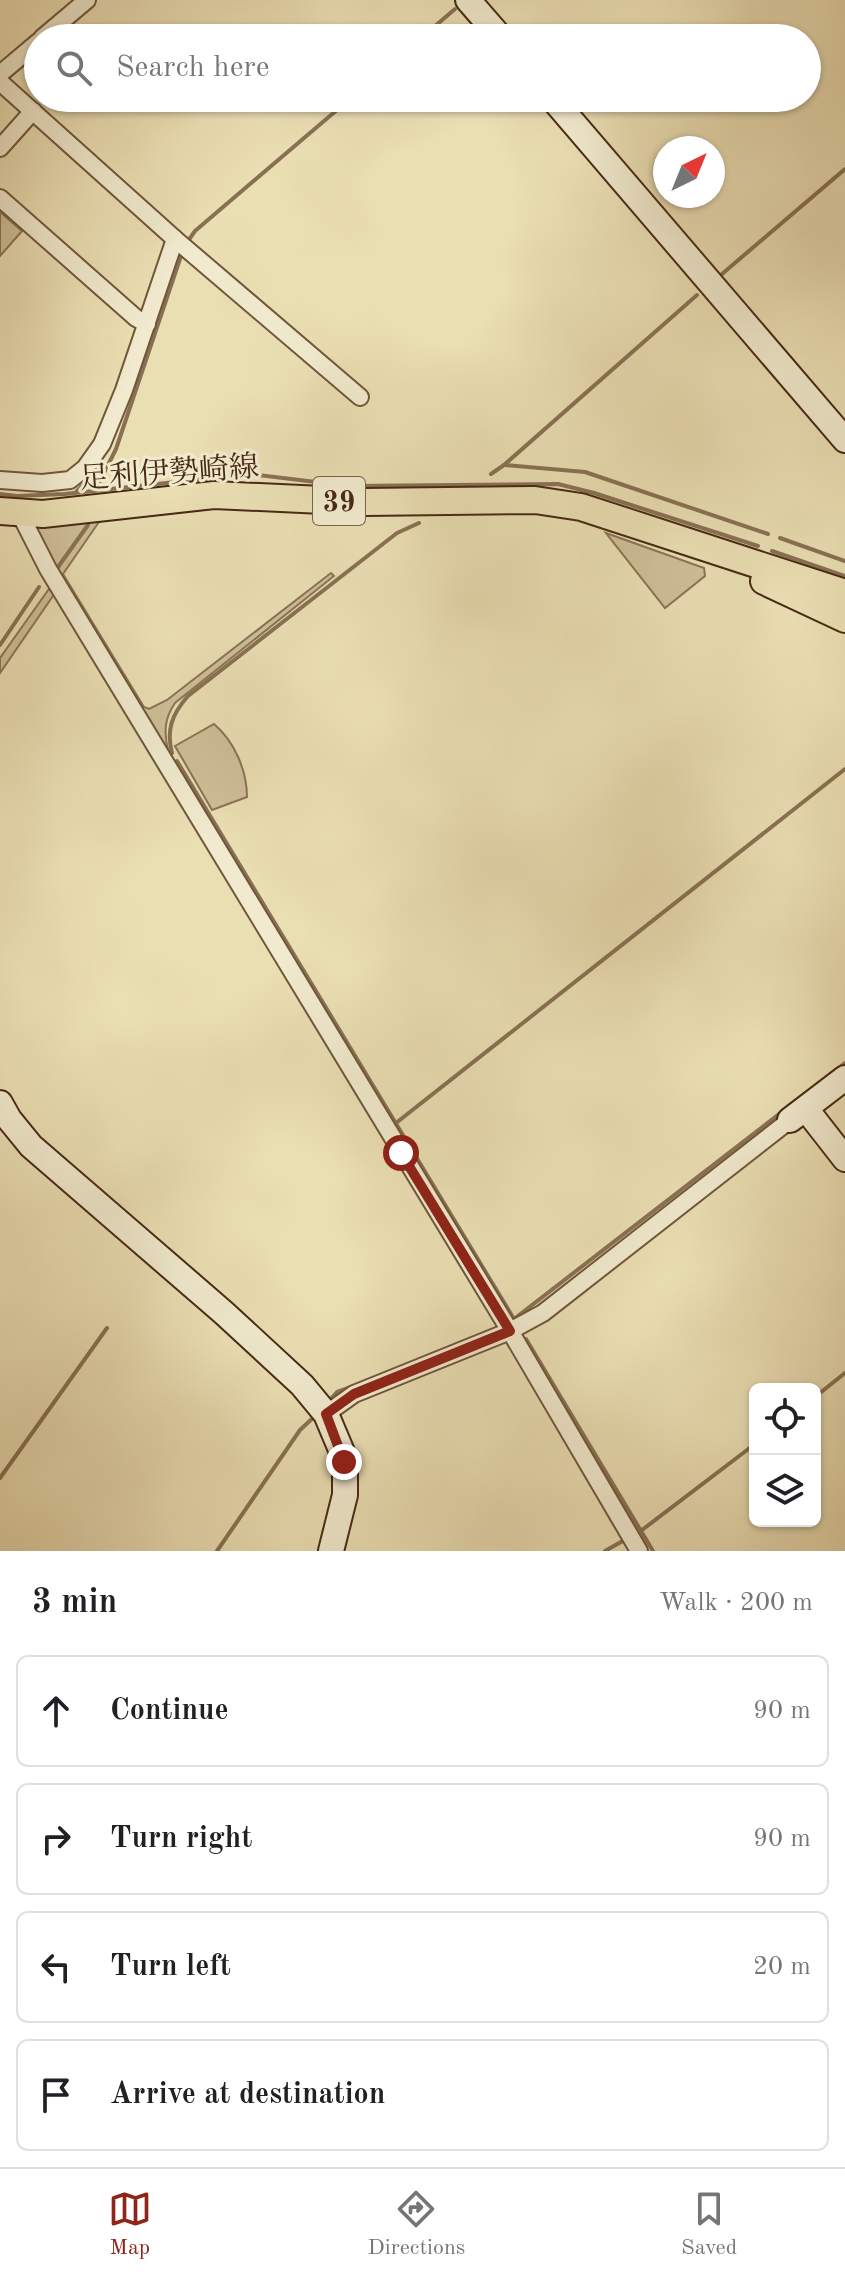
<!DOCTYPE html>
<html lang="en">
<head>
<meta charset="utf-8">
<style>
  :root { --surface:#fff; --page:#f2f2f2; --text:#202124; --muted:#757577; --line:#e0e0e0; --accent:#8f2418 }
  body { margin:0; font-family:"Old Standard TT","Noto Serif JP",serif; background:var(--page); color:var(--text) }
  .controls { position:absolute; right:24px; bottom:24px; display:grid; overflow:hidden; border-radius:12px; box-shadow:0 2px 6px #0004 }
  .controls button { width:72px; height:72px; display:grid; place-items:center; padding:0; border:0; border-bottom:2px solid var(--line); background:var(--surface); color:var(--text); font:40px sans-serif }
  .compass { position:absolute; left:653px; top:136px; width:72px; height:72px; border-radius:50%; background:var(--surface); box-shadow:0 2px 6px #0004; rotate:43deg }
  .stop { position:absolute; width:24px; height:24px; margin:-18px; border:6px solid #8f2418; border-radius:50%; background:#fff }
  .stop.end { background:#8f2418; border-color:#fff; box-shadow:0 2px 8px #0008 }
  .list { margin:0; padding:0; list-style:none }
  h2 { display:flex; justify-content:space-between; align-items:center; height:104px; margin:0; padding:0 32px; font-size:34px }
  h2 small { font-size:26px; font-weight:400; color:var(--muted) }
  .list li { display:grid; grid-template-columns:52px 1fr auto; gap:24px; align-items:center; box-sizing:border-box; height:112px; margin:0 16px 16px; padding:0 16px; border:2px solid var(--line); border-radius:12px }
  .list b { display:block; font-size:30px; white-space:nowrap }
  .list em { font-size:26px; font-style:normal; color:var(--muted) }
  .icon { flex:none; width:44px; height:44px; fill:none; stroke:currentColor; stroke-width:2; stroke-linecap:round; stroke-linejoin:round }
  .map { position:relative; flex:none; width:845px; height:1551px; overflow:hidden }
  .search { position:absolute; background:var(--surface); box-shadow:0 2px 6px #0004; left:24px; right:24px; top:24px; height:88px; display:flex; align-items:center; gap:20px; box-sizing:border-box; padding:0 28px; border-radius:44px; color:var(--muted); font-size:30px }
  .sheet { height:616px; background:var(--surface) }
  nav { display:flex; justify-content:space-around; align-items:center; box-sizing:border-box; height:112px; border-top:2px solid var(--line); background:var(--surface); font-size:22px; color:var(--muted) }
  nav a { display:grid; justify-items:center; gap:4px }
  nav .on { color:var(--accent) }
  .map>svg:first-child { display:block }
  .green { fill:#cebf98; stroke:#8a7456; stroke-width:2 }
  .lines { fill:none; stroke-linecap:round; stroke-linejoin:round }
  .stream { stroke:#887153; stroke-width:4 }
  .street-casing { stroke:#70573b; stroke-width:20 }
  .secondary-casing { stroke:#472a13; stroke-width:28 }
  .primary-casing { stroke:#472a13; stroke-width:30 }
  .street { stroke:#f1eace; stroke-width:16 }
  .secondary { stroke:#f1eace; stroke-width:24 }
  .primary { stroke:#eadeb3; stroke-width:26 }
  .route { stroke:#8f2418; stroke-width:10 }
  .labels { text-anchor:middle; stroke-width:6; stroke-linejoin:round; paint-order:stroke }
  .shield { fill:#f1eace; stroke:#7a644b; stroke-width:2 }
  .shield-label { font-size:28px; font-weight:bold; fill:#472a13 }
  .street-label { font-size:30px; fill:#472a13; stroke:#f1eace }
</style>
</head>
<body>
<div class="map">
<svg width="845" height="1551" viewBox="0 0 845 1551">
  <rect width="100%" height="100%" fill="#eadeb3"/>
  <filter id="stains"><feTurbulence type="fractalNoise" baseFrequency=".0025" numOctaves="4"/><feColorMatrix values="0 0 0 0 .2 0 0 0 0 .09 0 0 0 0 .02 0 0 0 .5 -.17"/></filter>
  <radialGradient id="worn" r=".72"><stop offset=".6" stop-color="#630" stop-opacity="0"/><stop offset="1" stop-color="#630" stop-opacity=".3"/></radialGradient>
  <g class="green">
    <polygon points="0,212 22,231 0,256"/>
    <path d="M 101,519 L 63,574 L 144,707 L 149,709 L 167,700 L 331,573 L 334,576 L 175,703 C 164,719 164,732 168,750 L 166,752 L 27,523 Z"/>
    <polygon points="606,533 704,568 705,576 665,608"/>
    <polygon points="51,586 55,593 0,673 0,658"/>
    <path d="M 214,724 C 234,741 247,770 247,797 L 212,810 L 175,746 Z"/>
  </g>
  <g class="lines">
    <g class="stream">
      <polyline points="421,38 455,9"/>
      <polyline points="188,241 195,231 351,98"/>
      <polyline points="722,274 845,169"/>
      <polyline points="504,465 585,472 768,534"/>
      <polyline points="491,474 504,465 697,295"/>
      <polyline points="100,481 116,449 182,253"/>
      <polyline points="76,492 93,475 102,472"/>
      <polyline points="0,494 17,496 65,494 249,474 349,486 558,484 594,493 758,546"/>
      <polyline points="780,538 845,561"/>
      <polyline points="772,551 845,576"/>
      <polyline points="58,567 88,525"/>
      <polyline points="0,645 39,587"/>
      <path d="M 172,753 C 166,730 172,714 188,696 L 397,533 L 419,523"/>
      <polyline points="177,761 514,1319 783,1111"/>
      <polyline points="822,1081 845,1063"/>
      <polyline points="396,1123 845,769"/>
      <polyline points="526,1339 653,1551"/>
      <polyline points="815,1397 845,1373"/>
      <polyline points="328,1402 337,1392 354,1386"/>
      <polyline points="0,1478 107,1328"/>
      <polyline points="642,1530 755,1444"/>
      <polyline points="217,1551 300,1430 316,1415"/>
      <polyline points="605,1551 628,1538"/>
    </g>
    <g class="street-casing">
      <g id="street">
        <polyline points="42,38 87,0"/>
        <polyline points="0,74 38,42"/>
        <polyline points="0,82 175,239 360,397"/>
        <polyline points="0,148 33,111"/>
        <polyline points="0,198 136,318 147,324"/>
        <polyline points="0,480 42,483 70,480 85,468 102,444 124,390 175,239"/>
        <polyline points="20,514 48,569 510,1331 639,1551"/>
        <polyline points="326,1414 354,1394 510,1331 543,1313 790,1120"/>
      </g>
    </g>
    <g class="secondary-casing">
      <g id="secondary">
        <polyline points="468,0 501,38"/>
        <polyline points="552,98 845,440"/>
        <polyline points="0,1103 9,1119 31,1146 224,1313 302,1385 326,1414 342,1452 345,1474 345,1495 331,1551"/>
        <polyline points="806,1109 845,1159"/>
        <polyline points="790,1120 845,1078"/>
      </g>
    </g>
    <g class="primary-casing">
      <g id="primary">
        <polyline points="0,511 43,514 214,495 365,502 535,500 581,507 845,593"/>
        <polyline points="764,581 845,619"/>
      </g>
    </g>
    <use href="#street" class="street"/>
    <use href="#secondary" class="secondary"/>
    <use href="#primary" class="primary"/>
  </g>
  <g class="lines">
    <polyline class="route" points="344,1462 326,1414 354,1394 510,1331 401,1153"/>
  </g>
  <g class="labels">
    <rect class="shield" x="313" y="477" width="52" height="48" rx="6"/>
    <g class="shield-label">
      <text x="339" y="511">39</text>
    </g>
    <g class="street-label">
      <text transform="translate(169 472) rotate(-4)" y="10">足利伊勢崎線</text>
    </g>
  </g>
  <rect width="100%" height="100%" filter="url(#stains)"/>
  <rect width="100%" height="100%" fill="url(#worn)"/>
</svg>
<div class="controls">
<button><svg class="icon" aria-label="locate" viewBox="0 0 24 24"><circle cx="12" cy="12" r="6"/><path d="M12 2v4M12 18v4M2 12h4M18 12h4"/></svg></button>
<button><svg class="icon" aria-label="layers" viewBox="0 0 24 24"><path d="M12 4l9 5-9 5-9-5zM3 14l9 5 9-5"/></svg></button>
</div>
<svg class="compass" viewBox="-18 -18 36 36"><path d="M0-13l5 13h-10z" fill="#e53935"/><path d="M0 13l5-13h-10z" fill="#757577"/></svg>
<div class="stop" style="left:401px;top:1153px"></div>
<div class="stop end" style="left:344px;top:1462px"></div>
<div class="search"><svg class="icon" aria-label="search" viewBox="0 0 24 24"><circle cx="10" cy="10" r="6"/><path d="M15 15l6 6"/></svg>Search here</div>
</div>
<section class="sheet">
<h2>3 min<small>Walk · 200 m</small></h2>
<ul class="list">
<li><svg class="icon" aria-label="ahead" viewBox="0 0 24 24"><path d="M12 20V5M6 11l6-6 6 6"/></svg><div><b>Continue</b></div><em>90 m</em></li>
<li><svg class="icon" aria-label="right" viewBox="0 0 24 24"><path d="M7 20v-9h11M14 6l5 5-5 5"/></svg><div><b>Turn right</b></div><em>90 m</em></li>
<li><svg class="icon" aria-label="left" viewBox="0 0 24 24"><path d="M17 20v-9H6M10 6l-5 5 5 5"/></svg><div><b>Turn left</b></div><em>20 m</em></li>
<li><svg class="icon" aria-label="arrive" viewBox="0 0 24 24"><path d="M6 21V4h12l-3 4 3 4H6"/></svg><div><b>Arrive at destination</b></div></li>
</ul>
</section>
<nav>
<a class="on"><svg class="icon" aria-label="map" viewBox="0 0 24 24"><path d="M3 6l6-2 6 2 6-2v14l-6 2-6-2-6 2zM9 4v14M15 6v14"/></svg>Map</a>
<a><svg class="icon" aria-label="directions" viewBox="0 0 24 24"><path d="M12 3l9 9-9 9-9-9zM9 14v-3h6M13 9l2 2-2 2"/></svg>Directions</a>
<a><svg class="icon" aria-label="saved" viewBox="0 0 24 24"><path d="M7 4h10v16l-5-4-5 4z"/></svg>Saved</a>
</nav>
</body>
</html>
